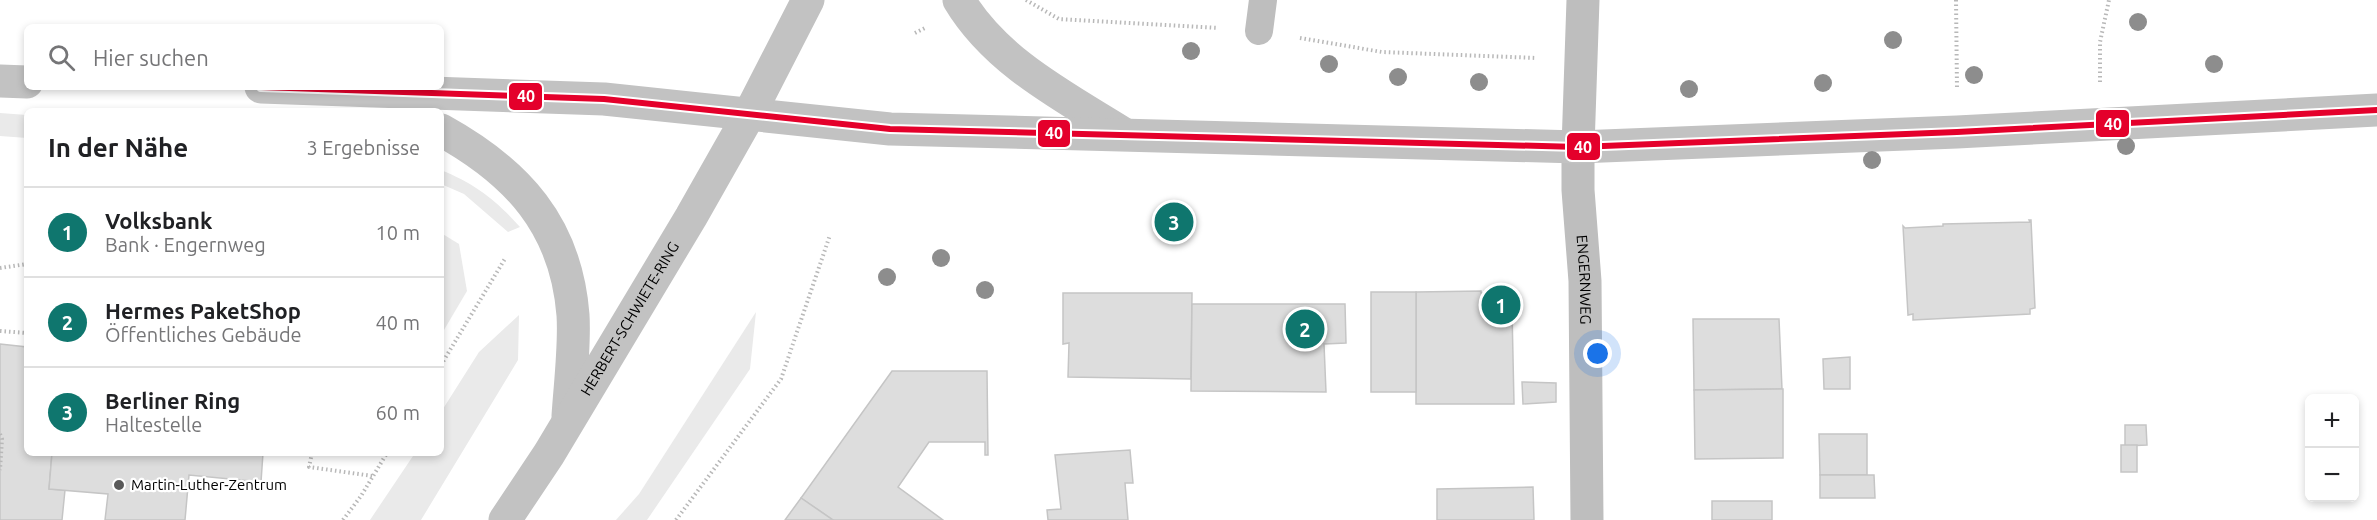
<!DOCTYPE html>
<html lang="de">
<head>
<meta charset="utf-8">
<style>
  :root { --surface:#fff; --page:#f6f6f6; --text:#202124; --muted:#757577; --line:#e0e0e0; --accent:#0f766e }
  body { margin:0; font-family:Ubuntu,sans-serif; background:var(--page); color:var(--text) }
  .controls { position:absolute; right:18px; bottom:18px; display:grid; overflow:hidden; border-radius:9px; box-shadow:0 3px 9px #0003 }
  .controls button { width:54px; height:54px; display:grid; place-items:center; padding:0; border:0; border-bottom:2px solid var(--line); background:var(--surface); color:var(--text); font:30px sans-serif }
  .you { position:absolute; left:1598px; top:354px; width:21px; height:21px; margin:-15px; border:4px solid #fff; border-radius:50%; background:#1a73e8; box-shadow:0 0 0 9px #1a73e833 }
  .badge { display:grid; place-items:center; width:39px; height:39px; border-radius:50%; background:var(--accent); color:#fff; font-size:20px; font-weight:700 }
  .pin { position:absolute; translate:-50% -50%; border:3px solid #fff; box-shadow:0 2px 6px #0006 }
  .list { margin:0; padding:0; list-style:none }
  h2 { display:flex; justify-content:space-between; align-items:center; height:78px; margin:0; padding:0 24px; font-size:26px }
  h2 small { font-size:20px; font-weight:400; color:var(--muted) }
  .list li { display:grid; grid-template-columns:39px 1fr auto; gap:18px; align-items:center; box-sizing:border-box; height:90px; padding:0 24px; border-top:2px solid var(--line) }
  .list b { display:block; font-size:22px; white-space:nowrap }
  .list p { margin:0; font-size:20px; white-space:nowrap; color:var(--muted) }
  .list em { font-size:20px; font-style:normal; color:var(--muted) }
  .icon { flex:none; width:33px; height:33px; fill:none; stroke:currentColor; stroke-width:2; stroke-linecap:round; stroke-linejoin:round }
  .map { position:relative; flex:none; width:2377px; height:520px; overflow:hidden }
  .search { position:absolute; background:var(--surface); box-shadow:0 3px 9px #0003; left:24px; top:24px; width:420px; height:66px; display:flex; align-items:center; gap:15px; box-sizing:border-box; padding:0 21px; border-radius:9px; color:var(--muted); font-size:22px }
  .panel { position:absolute; background:var(--surface); box-shadow:0 3px 9px #0003; left:24px; top:108px; width:420px; height:348px; border-radius:9px }
  .map>svg:first-child { display:block }
  .green { fill:#eaeaea }
  .building { fill:#ddd; stroke:#c5c5c5; stroke-width:1.5 }
  .lines { fill:none; stroke-linecap:round; stroke-linejoin:round }
  .path { stroke:#b8b8b8; stroke-width:4; stroke-dasharray:1.5 3; stroke-linecap:butt }
  .service { stroke:#bebebe; stroke-width:28 }
  .minor { stroke:#bebebe; stroke-width:33 }
  .secondary { stroke:#c2c2c2; stroke-width:33 }
  .bus-1-casing { stroke:#fff; stroke-width:10 }
  .bus-1 { stroke:#e4002b; stroke-width:6 }
  .tree { fill:#8d8d8d }
  .poi-dot { fill:#595959; stroke:#fff; stroke-width:2 }
  .labels { text-anchor:middle; stroke-width:4.5; stroke-linejoin:round; paint-order:stroke }
  .street-label { font-size:15px; fill:#000; stroke:#fff }
  .poi-label { font-size:15px; fill:#000; stroke:#fff; text-anchor:start }
  .line-badge { stroke:#fff; stroke-width:2 }
  .badge-label { font-size:16px; text-anchor:middle; font-weight:bold; fill:#fff }
</style>
</head>
<body>
<div class="map">
<svg width="2377" height="520" viewBox="0 0 2377 520">
  <rect width="100%" height="100%" fill="#fff"/>
  <g class="green">
    <polygon points="0,113 27,115 27,138 0,136"/>
    <path d="M 441,170 C 475,184 495,199 520,227 L 508,232 L 464,194 L 441,184 Z"/>
    <polygon points="441,233 459,244 467,291 441,335"/>
    <polygon points="756,312 750,369 647,520 616,520 639,494"/>
    <polygon points="519,315 518,360 421,520 370,520 415,453 441,453 441,412 479,352"/>
  </g>
  <g class="building">
    <polygon points="2029,220 2031,220 2035,308 2030,309 2030,314 1913,320 1913,314 1908,315 1903,226 1905,228 1943,226 1943,224 2030,222"/>
    <polygon points="1481,291 1481,293 1494,293 1512,310 1514,404 1416,404 1416,292"/>
    <rect x="1371" y="292" width="45" height="100"/>
    <polygon points="1063,293 1192,293 1191,379 1068,377 1069,343 1063,344"/>
    <polygon points="1192,304 1345,304 1346,343 1324,344 1326,392 1191,391"/>
    <polygon points="1693,319 1779,319 1782,389 1694,390"/>
    <polygon points="0,344 27,347 27,453 52,453 49,489 65,490 62,520 0,520"/>
    <polygon points="1850,357 1850,389 1824,389 1823,359"/>
    <polygon points="892,371 987,371 988,455 985,455 985,442 929,442 898,487 943,520 833,520 801,498"/>
    <polygon points="1522,382 1556,383 1556,402 1523,404"/>
    <polygon points="1783,389 1783,458 1695,459 1694,390"/>
    <polygon points="2125,425 2146,425 2147,445 2125,446"/>
    <polygon points="1819,434 1867,434 1867,475 1820,475"/>
    <rect x="2121" y="445" width="16" height="27"/>
    <polygon points="1130,450 1133,483 1125,483 1128,520 1048,520 1047,510 1061,509 1055,455"/>
    <polygon points="52,453 263,453 261,482 189,475 185,520 105,520 108,494 49,489"/>
    <polygon points="1820,475 1874,475 1875,498 1820,498"/>
    <polygon points="1533,487 1534,520 1437,520 1437,489"/>
    <polygon points="801,498 833,520 785,520"/>
    <rect x="1712" y="501" width="60" height="19"/>
  </g>
  <g class="lines">
    <g class="path">
      <polyline points="1026,0 1059,19 1218,28"/>
      <polyline points="1956,0 1957,89"/>
      <polyline points="915,33 925,28"/>
      <polyline points="1300,38 1382,52 1537,58"/>
      <polyline points="2100,82 2100,42 2109,0"/>
      <polyline points="0,268 27,264"/>
      <polyline points="0,331 27,333"/>
      <polyline points="441,365 506,257"/>
      <polyline points="0,434 2,439 0,470"/>
      <polyline points="312,453 309,467 373,476"/>
      <polyline points="343,520 361,496 387,453"/>
      <polyline points="676,520 781,379 830,235"/>
    </g>
    <polyline class="service" points="1259,31 1263,0"/>
    <path class="minor" id="s1" d="M 1583,0 L 1578,147 L 1578,190 L 1585,281 L 1587,520"/>
    <g class="secondary">
      <path d="M 959,0 C 996,62 1065,97 1124,134"/>
      <polyline points="0,81 27,82"/>
      <polyline points="261,87 604,99 890,129 1578,147 1957,132 2377,110"/>
      <path d="M 441,130 C 517,172 566,225 573,315 C 575,346 570,385 568,416"/>
      <path id="s2" d="M 505,520 L 549,454 L 691,217 L 750,113 L 808,0"/>
    </g>
    <g class="bus-1-casing">
      <polyline id="bus-1" points="261,87 604,99 890,129 1578,147 1957,132 2377,110"/>
    </g>
    <use href="#bus-1" class="bus-1"/>
  </g>
  <g class="tree">
    <circle cx="2138" cy="22" r="9"/>
    <circle cx="1893" cy="40" r="9"/>
    <circle cx="1191" cy="51" r="9"/>
    <circle cx="1329" cy="64" r="9"/>
    <circle cx="2214" cy="64" r="9"/>
    <circle cx="1974" cy="75" r="9"/>
    <circle cx="1398" cy="77" r="9"/>
    <circle cx="1479" cy="82" r="9"/>
    <circle cx="1823" cy="83" r="9"/>
    <circle cx="1689" cy="89" r="9"/>
    <circle cx="2126" cy="146" r="9"/>
    <circle cx="1872" cy="160" r="9"/>
    <circle cx="941" cy="258" r="9"/>
    <circle cx="887" cy="277" r="9"/>
    <circle cx="985" cy="290" r="9"/>
  </g>
  <circle class="poi-dot" cx="119" cy="485" r="6"/>
  <g class="labels">
    <g class="street-label">
      <text dy="5" stroke="none"><textPath href="#s1" startOffset="280">ENGERNWEG</textPath></text>
      <text dy="5" stroke="none"><textPath href="#s2" startOffset="237">HERBERT-SCHWIETE-RING</textPath></text>
    </g>
    <g class="poi-label">
      <text x="131" y="490">Martin-Luther-Zentrum</text>
    </g>
  </g>
  <g class="line-badge">
    <rect x="508" y="82" width="35" height="29" rx="6" fill="#e4002b"/>
    <rect x="2095" y="109" width="35" height="29" rx="6" fill="#e4002b"/>
    <rect x="1037" y="119" width="34" height="29" rx="6" fill="#e4002b"/>
    <rect x="1566" y="132" width="35" height="29" rx="6" fill="#e4002b"/>
  </g>
  <g class="badge-label">
    <text x="526" y="102">40</text>
    <text x="2113" y="130">40</text>
    <text x="1054" y="139">40</text>
    <text x="1583" y="153">40</text>
  </g>
</svg>
<div class="controls">
<button>+</button>
<button>−</button>
</div>
<div class="you"></div>
<div class="pin badge" style="left:1501px;top:305px">1</div>
<div class="pin badge" style="left:1305px;top:329px">2</div>
<div class="pin badge" style="left:1174px;top:222px">3</div>
<div class="search"><svg class="icon" aria-label="search" viewBox="0 0 24 24"><circle cx="10" cy="10" r="6"/><path d="M15 15l6 6"/></svg>Hier suchen</div>
<section class="panel">
<h2>In der Nähe<small>3 Ergebnisse</small></h2>
<ul class="list">
<li><span class="badge">1</span><div><b>Volksbank</b><p>Bank · Engernweg</p></div><em>10 m</em></li>
<li><span class="badge">2</span><div><b>Hermes PaketShop</b><p>Öffentliches Gebäude</p></div><em>40 m</em></li>
<li><span class="badge">3</span><div><b>Berliner Ring</b><p>Haltestelle</p></div><em>60 m</em></li>
</ul>
</section>
</div>
</body>
</html>
